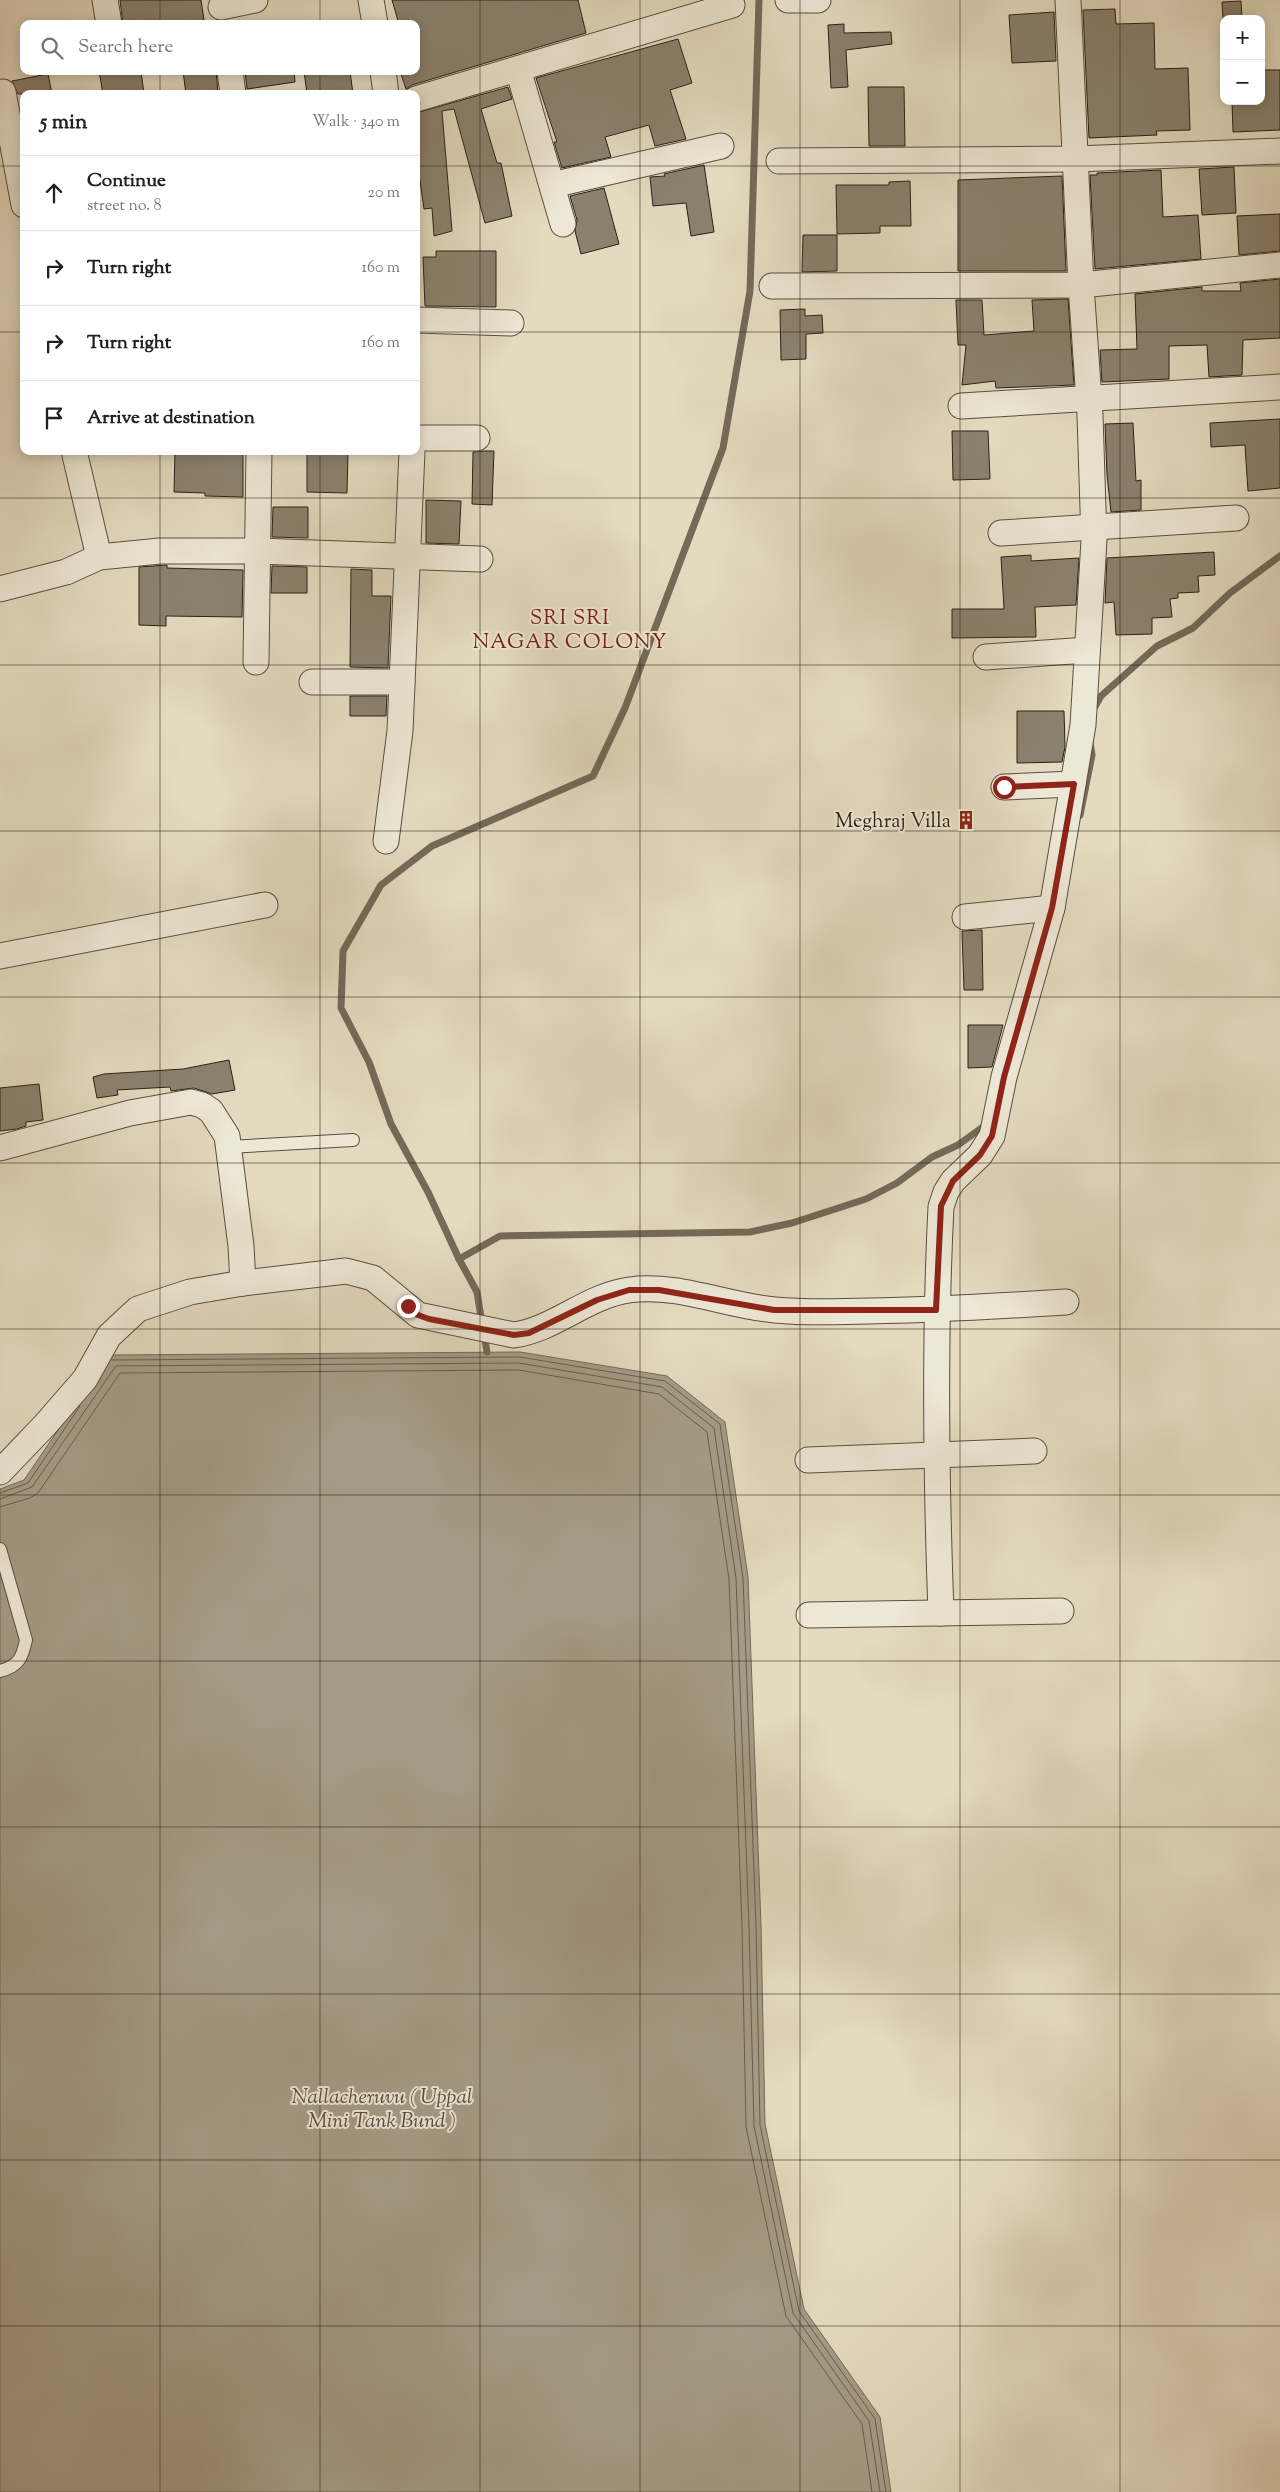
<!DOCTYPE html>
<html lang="en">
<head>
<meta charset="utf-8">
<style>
  :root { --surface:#fff; --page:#f2f2f2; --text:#202124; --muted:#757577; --line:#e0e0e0 }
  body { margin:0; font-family:"Sorts Mill Goudy",serif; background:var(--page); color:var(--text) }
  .controls { position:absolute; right:15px; top:15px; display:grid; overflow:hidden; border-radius:10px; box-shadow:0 2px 12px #0003 }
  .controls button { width:45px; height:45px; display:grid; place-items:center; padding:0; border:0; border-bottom:1px solid var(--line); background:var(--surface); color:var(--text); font:25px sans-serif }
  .stop { position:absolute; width:15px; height:15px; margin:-11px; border:4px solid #8f2418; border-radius:50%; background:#fff }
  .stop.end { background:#8f2418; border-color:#fff; box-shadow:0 1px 5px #0008 }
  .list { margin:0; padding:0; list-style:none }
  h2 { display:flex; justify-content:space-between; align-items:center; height:65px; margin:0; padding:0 20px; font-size:21px }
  h2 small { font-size:16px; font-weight:400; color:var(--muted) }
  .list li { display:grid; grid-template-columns:32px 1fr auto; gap:15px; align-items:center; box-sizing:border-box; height:75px; padding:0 20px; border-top:1px solid var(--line) }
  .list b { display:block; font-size:19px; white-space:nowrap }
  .list p { margin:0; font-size:16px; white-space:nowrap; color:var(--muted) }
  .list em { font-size:16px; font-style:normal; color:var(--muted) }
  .icon { flex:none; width:28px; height:28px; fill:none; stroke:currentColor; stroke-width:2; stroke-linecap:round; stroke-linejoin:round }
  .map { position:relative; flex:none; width:1280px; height:2492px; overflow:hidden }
  .search { position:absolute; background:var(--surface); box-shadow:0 2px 12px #0003; left:20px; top:20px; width:400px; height:55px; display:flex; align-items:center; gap:12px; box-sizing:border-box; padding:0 18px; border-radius:10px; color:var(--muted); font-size:19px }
  .panel { position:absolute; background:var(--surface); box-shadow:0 2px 12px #0003; left:20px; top:90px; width:400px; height:365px; border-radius:10px }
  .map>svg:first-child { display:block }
  .water { fill:#a49b86; stroke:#736a59 }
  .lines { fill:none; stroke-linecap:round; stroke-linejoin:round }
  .shore { stroke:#675e4e; stroke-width:1 }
  .stream { stroke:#736a59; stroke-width:7 }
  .building { fill:#8a816e; stroke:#2a2116 }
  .lane-casing { stroke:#584f40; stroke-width:14 }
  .street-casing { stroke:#584f40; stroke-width:27 }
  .lane { stroke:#ede7d5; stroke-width:12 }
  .street { stroke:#ede7d5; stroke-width:25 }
  .route { stroke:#8f2418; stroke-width:6 }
  .grid { fill:none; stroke:#2a2116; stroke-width:1; stroke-opacity:0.55 }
  .labels { text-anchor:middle; stroke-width:4; stroke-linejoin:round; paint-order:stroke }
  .poi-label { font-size:20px; fill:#2a2116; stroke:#ede7d5; text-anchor:end }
  .neighbourhood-label { font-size:21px; letter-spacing:1px; fill:#7a1f14; stroke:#ede7d5 }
  .water-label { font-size:21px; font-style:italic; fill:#554c3d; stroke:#ede7d5 }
</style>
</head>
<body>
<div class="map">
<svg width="1280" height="2492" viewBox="0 0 1280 2492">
  <rect width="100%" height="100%" fill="#e3dabf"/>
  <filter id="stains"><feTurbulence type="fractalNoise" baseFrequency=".004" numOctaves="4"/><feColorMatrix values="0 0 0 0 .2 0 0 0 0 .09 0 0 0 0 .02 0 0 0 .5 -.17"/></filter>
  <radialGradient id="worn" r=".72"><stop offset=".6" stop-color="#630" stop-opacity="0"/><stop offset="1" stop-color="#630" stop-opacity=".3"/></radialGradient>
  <polygon class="water" points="520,1352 667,1376 725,1422 748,1577 761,1926 765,2124 804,2309 880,2417 891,2492 0,2492 0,1489 24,1480 109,1355"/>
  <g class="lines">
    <g class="shore">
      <polyline points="112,1360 520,1357 665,1381 720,1424 743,1578 756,1926 760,2125 799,2311 875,2419 886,2492"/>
      <polyline points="0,1493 28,1483 80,1406"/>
      <polyline points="0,1499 32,1487 116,1366 519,1363 662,1387 714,1428 736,1578 749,1927 754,2126 793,2313 869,2421 880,2492"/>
      <polyline points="0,1507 30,1498 38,1493 120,1373 519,1370 659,1394 707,1432 729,1579 742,1927 746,2127 786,2316 862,2424 872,2492"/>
    </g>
    <g class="stream">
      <polyline points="1093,710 1101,696 1157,646 1193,628 1230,593 1280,556"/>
      <polyline points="1080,815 1092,755 1090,742"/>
      <polyline points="459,1259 428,1192 391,1124 369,1062 341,1008 343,951 381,885 432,846 593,776 625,708 723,448 750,291 759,0"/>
      <polyline points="482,1323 477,1292 459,1259 500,1236 750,1232 792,1223 866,1199 897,1183 932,1157 958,1145 987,1124"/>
      <polyline points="484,1334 487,1352"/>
    </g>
  </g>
  <g class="building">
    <polygon points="120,0 201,0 204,20 179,24 123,24"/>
    <polygon points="392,0 578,0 586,33 412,85 406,89 400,71 416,71 416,24 399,24"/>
    <polygon points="1241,1 1242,19 1223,19 1222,2"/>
    <polygon points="1115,9 1116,24 1154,23 1155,69 1188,68 1190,130 1156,131 1157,135 1089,138 1083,10"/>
    <polygon points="1054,12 1056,61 1012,63 1009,15"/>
    <polygon points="844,24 844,33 891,32 892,44 846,50 848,87 831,88 828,25"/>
    <polygon points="678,39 692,83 670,90 686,139 655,146 649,125 605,137 611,157 562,168 554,142 557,142 536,78"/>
    <polygon points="1261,70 1280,70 1280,130 1233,132 1232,101 1261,101"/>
    <polygon points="99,71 141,71 144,94 103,94"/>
    <polygon points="183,71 216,71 218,93 186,94"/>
    <polygon points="245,71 294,71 295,82 247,89"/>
    <polygon points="304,71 350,71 353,94 307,94"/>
    <polygon points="48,74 52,94 18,94 12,81"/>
    <polygon points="508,87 512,99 481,109 497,163 501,163 512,216 485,223 454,109 442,111 452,231 434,236 432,208 424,209 416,153 416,113"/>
    <polygon points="868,87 904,87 905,146 869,146"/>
    <polygon points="704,165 714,232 691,236 686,203 653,206 650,177 665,176 664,174"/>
    <polygon points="1234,167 1236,213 1202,215 1199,169"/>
    <polygon points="1161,170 1163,217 1198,215 1201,259 1095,269 1090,175 1097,175 1097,173"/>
    <polygon points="1062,176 1066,271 958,271 958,180"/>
    <polygon points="910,181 911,226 880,226 880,233 837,234 836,185 889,185 889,182"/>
    <polygon points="604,188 619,244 581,254 575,231 577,220 570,196"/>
    <polygon points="1280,214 1280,251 1239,255 1237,216"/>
    <polygon points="803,235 837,235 837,271 802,272"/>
    <polygon points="436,251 496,251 496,307 425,306 423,257 436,257"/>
    <polygon points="1280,279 1280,338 1243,340 1242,375 1209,377 1207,345 1169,346 1169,379 1102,382 1100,350 1137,349 1135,294 1202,287 1202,291 1241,291 1240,283"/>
    <polygon points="1068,299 1074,385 996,388 995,381 962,385 966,345 958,345 956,300 982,300 984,335 1034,331 1032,300"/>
    <polygon points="805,309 805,316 822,315 823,333 806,334 806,359 781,360 780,310"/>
    <polygon points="1280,419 1280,488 1248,491 1245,445 1211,447 1210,423"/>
    <polygon points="1133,423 1136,481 1141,480 1141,510 1111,512 1107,475 1105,424"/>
    <polygon points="952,431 988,431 990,479 953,480"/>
    <polygon points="175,451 243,451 243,497 205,496 205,493 174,492"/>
    <polygon points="307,451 348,451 347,493 307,492"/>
    <polygon points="483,451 494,451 492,505 472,504 473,452"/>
    <polygon points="426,500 461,501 459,544 426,543"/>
    <polygon points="273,507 308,507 308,538 272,537"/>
    <polygon points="1214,552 1215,575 1198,576 1199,592 1178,593 1178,598 1170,599 1172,617 1152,618 1152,634 1116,635 1114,602 1105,603 1107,558"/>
    <polygon points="1031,555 1031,561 1079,558 1076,605 1035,607 1036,637 952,638 952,609 1004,609 1001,557"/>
    <polygon points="167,565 167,568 243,570 242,617 166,616 166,626 139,625 139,567"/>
    <polygon points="272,566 307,567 307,593 271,593"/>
    <polygon points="351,569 372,570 372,596 391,596 388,668 350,667"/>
    <polygon points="350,696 387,696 386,716 350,716"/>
    <polygon points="1017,711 1064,711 1065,747 1062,762 1017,763"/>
    <polygon points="982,930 983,990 964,990 962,931"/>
    <polygon points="968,1025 1003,1025 992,1067 968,1068"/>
    <polygon points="229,1060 235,1090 212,1094 194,1088 171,1091 170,1087 117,1090 118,1095 97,1098 93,1077 104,1074 183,1069"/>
    <polygon points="39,1084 43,1120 26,1122 26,1126 17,1129 0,1131 0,1088"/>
  </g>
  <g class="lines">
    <g class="lane-casing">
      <g id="lane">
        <polyline points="228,1147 353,1140"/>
        <path d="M 0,1549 L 26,1640 C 22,1658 19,1666 0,1671"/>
      </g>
    </g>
    <g class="street-casing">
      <g id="street">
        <polyline points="105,0 109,24"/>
        <polyline points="371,0 375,24"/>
        <polyline points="788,0 818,0"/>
        <polyline points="221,7 255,0"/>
        <polyline points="518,69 563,224"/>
        <polyline points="230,71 233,94"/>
        <polyline points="383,71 386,94"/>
        <polyline points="3,92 24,205"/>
        <polyline points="416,99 732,5"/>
        <polyline points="779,161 1076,159 1280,151"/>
        <polyline points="552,185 721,146"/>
        <polyline points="772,286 1081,285 1280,265"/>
        <polyline points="416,320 511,323"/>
        <polyline points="961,406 1280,387"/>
        <polyline points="416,438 477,438"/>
        <polyline points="74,451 99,557"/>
        <polyline points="1001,533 1236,518"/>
        <polyline points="0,589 66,572 99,557 160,551 258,551 480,559"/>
        <polyline points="986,657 1087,650"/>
        <polyline points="256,662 259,451"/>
        <polyline points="312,682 402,682"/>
        <polyline points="1004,787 1073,784"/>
        <polyline points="386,841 400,731 412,451"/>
        <polyline points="965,917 1052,908"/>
        <polyline points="0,956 265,905"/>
        <path d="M 0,1148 L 130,1113 L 191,1102 L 202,1105 L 211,1111 L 227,1136 L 241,1246 L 243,1283 L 346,1271 L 373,1278 L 418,1315 L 514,1335 C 555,1329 587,1296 629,1290 C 678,1283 727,1306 775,1310 C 806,1313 838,1312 870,1311 C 935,1310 1001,1306 1066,1302"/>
        <polyline points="808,1460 1034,1451"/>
        <polyline points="0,1472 45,1425 85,1379 109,1336 138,1309 190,1292 243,1283"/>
        <path d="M 941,1613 C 936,1477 934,1342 941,1207 L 946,1192 L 953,1181 L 980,1155 L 992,1136 L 1004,1077 L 1052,908 L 1083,725 L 1094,540 L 1090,415 L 1081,285 L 1068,0"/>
        <polyline points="809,1615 1061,1611"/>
      </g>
    </g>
    <use href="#lane" class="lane"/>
    <use href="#street" class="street"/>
  </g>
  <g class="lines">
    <polyline class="route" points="408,1306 418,1315 429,1319 514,1335 529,1333 597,1300 629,1290 659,1290 774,1310 936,1310 941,1206 953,1181 980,1155 992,1136 1004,1077 1052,908 1074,784 1004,787"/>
  </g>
  <path class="grid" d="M 160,0 L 160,24M 320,0 L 320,24M 480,0 L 480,2492M 640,0 L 640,2492M 800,0 L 800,2492M 960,0 L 960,2492M 1120,0 L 1120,2492M 160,71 L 160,94M 320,71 L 320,94M 0,166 L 24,166M 416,166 L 1280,166M 0,332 L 24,332M 416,332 L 1280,332M 160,451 L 160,2492M 320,451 L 320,2492M 0,498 L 1280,498M 0,665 L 1280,665M 0,831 L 1280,831M 0,997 L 1280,997M 0,1163 L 1280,1163M 0,1329 L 1280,1329M 0,1495 L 1280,1495M 0,1661 L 1280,1661M 0,1827 L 1280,1827M 0,1994 L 1280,1994M 0,2160 L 1280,2160M 0,2326 L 1280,2326"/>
  <defs>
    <g id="building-bare" transform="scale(1.5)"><path d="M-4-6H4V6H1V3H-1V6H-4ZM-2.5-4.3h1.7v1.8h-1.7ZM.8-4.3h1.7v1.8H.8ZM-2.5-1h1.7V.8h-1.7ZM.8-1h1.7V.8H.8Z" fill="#8f2418" stroke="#ede7d5" stroke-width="2.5" paint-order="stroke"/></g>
  </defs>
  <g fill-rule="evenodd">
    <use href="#building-bare" x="966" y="820"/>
  </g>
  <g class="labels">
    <g class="poi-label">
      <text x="951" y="827">Meghraj Villa</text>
    </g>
    <g class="neighbourhood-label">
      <text x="570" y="624">SRI SRI<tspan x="570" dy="24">NAGAR COLONY</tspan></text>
    </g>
    <g class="water-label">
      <text x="382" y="2103">Nallacheruvu ( Uppal<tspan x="382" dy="24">Mini Tank Bund )</tspan></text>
    </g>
  </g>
  <rect width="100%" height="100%" filter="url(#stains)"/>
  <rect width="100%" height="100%" fill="url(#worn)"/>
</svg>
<div class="controls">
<button>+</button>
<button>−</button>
</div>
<div class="stop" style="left:1004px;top:787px"></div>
<div class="stop end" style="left:408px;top:1306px"></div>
<div class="search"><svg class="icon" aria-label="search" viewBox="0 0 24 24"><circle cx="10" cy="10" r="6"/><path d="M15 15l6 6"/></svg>Search here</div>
<section class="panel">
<h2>5 min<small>Walk · 340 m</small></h2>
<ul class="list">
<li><svg class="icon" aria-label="ahead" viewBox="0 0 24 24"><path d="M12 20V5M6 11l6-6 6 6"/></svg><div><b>Continue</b><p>street no. 8</p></div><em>20 m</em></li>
<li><svg class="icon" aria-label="right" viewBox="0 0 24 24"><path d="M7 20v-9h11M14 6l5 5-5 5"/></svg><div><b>Turn right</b></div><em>160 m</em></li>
<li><svg class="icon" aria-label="right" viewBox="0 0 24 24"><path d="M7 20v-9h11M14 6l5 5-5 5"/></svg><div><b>Turn right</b></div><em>160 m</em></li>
<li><svg class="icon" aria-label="arrive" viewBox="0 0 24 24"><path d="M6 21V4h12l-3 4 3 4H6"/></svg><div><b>Arrive at destination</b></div></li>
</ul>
</section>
</div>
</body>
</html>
